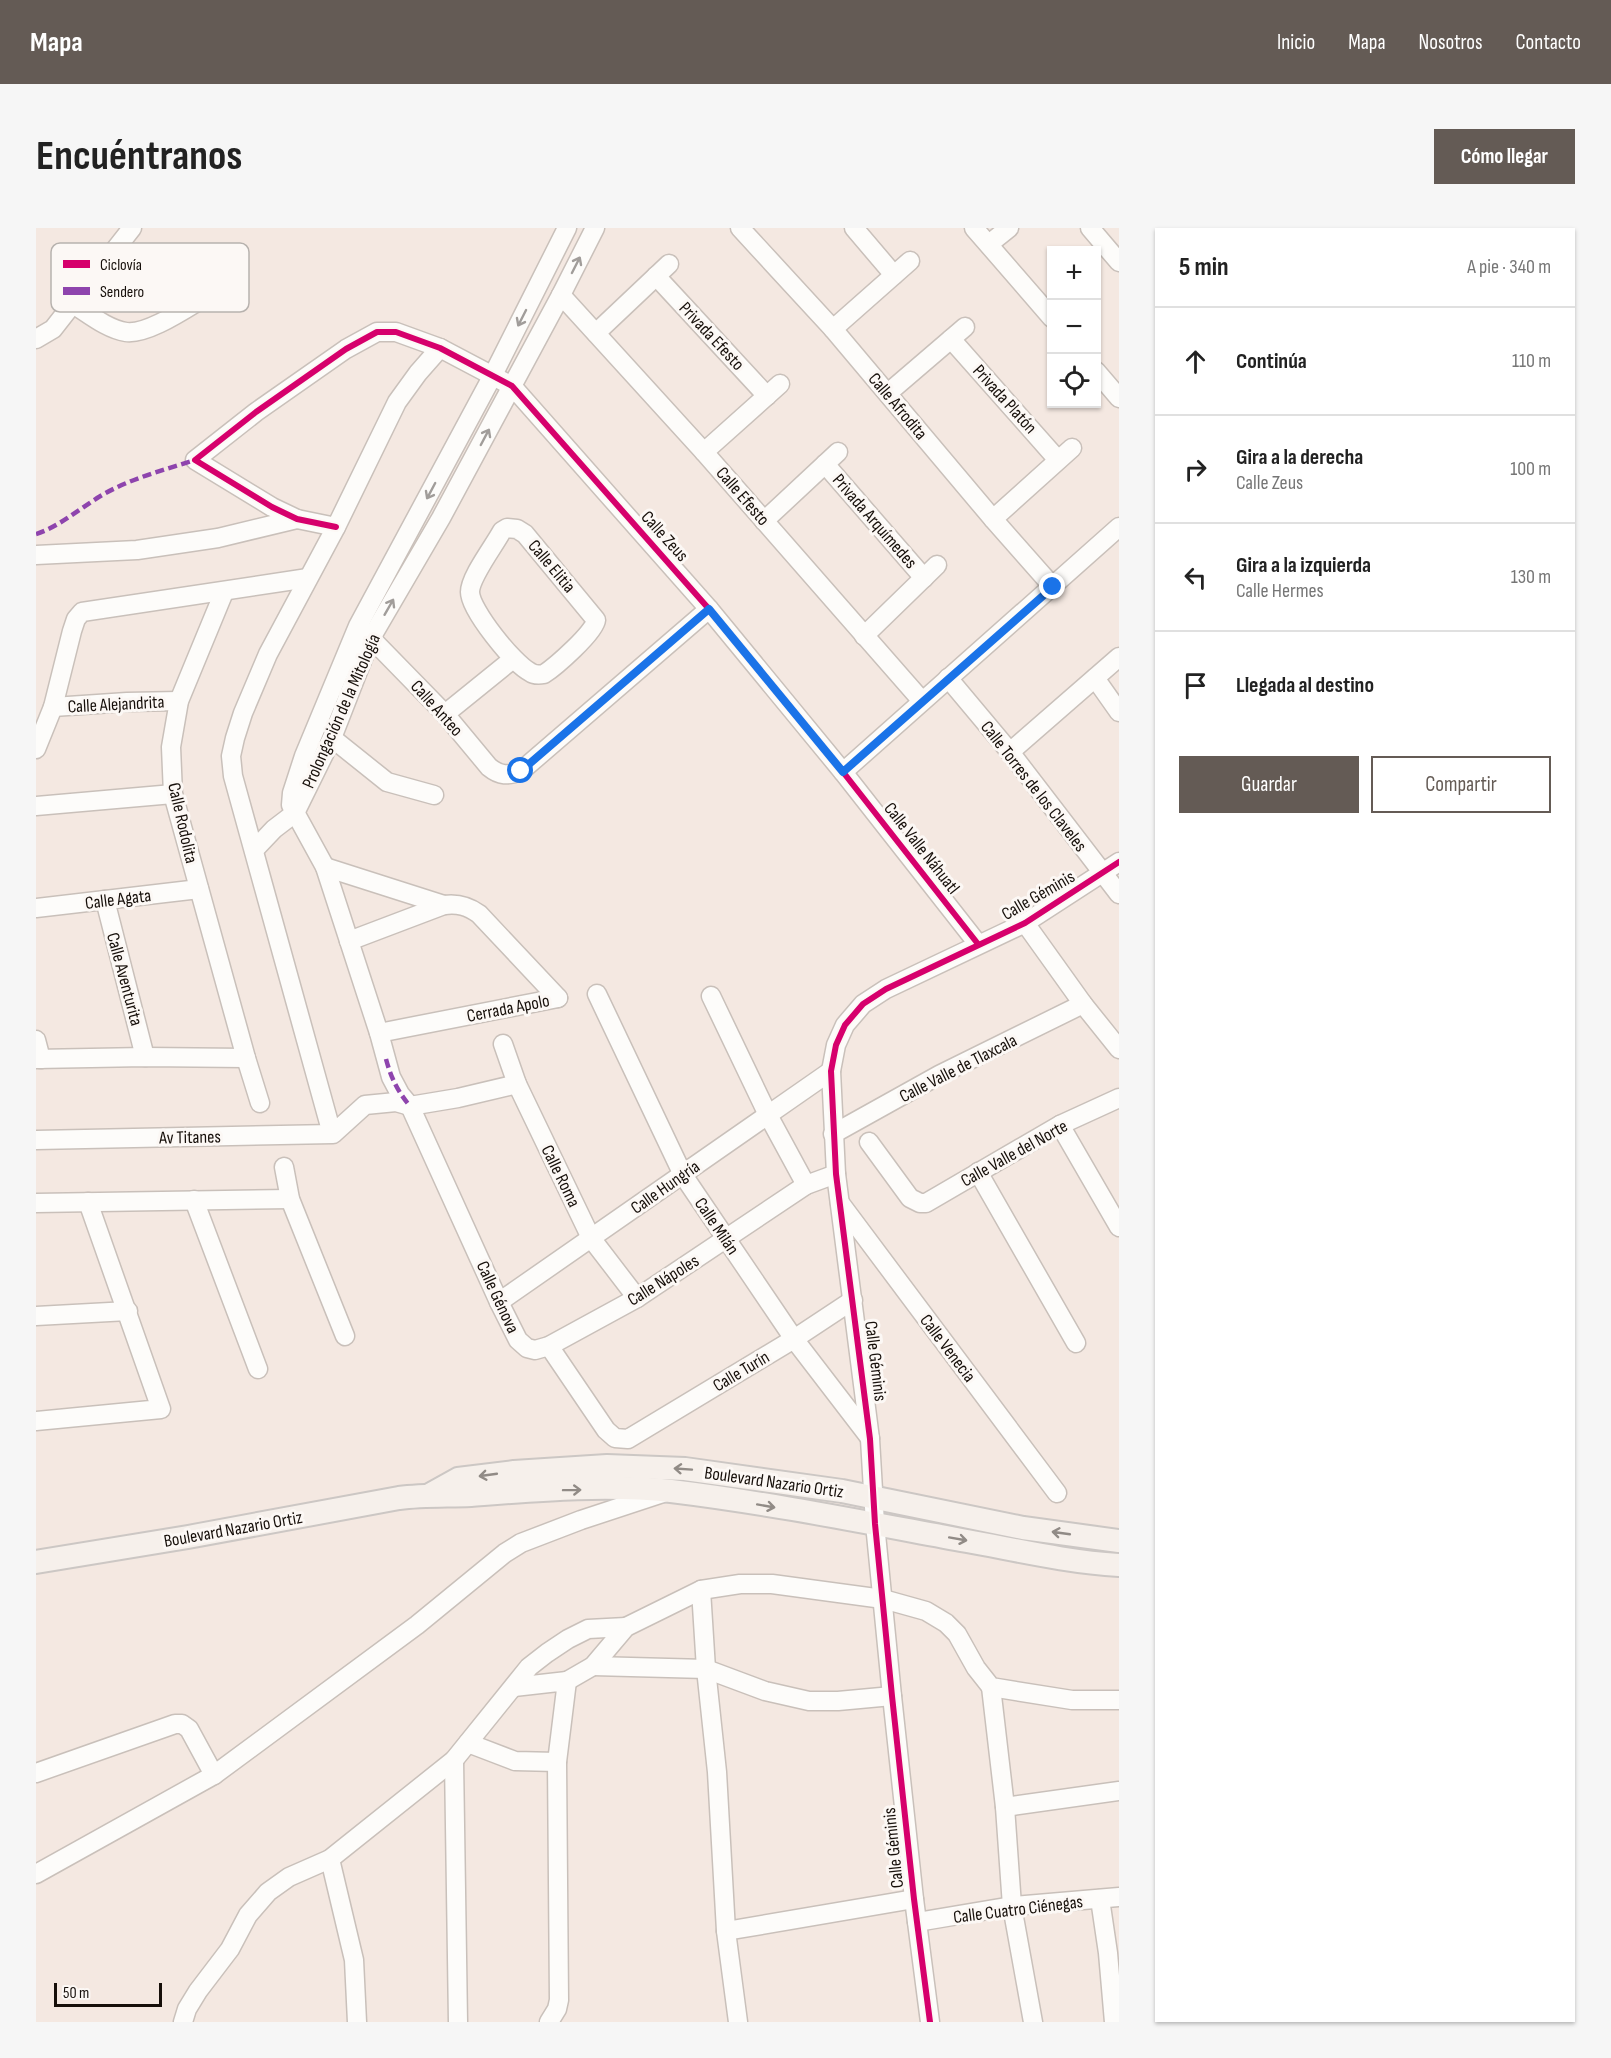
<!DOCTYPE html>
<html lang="es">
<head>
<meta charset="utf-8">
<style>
  :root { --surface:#fff; --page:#f6f6f6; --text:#222; --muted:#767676; --line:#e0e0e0; --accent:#645b55 }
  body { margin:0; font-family:"Sofia Sans Condensed",sans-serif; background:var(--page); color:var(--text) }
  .controls { position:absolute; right:18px; top:18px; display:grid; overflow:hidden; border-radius:0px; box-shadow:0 2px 4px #0004 }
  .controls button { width:54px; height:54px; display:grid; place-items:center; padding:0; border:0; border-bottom:2px solid var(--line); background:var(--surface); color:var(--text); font:30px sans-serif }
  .scale { position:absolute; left:18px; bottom:15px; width:108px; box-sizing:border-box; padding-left:6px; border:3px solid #160f0a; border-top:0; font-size:16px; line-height:21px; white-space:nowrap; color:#160f0a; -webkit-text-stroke:4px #fcf8f5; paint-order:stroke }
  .stop { position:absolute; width:18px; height:18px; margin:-14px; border:4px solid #1a73e8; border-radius:50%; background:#fff }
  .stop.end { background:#1a73e8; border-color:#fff; box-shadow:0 2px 6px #0008 }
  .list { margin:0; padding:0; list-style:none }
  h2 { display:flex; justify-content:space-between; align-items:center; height:78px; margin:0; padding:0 24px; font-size:26px }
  h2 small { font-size:20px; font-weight:400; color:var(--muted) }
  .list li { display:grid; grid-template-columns:39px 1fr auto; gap:18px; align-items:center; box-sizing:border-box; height:108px; padding:0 24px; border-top:2px solid var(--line) }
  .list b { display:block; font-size:22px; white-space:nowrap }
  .list p { margin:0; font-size:20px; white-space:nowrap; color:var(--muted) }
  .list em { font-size:20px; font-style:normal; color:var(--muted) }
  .actions { display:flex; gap:12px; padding:18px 24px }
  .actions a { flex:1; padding:14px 0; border:2px solid var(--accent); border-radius:0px; text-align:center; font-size:21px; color:var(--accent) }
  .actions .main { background:var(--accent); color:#fff }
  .icon { flex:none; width:33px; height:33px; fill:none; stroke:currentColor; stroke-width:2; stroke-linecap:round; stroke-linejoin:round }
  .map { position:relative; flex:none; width:1083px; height:1794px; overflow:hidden; border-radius:0px }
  header { display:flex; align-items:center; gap:36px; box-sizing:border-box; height:84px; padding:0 30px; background:var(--accent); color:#fff }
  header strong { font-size:28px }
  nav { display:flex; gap:33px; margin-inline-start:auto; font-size:21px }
  .intro { display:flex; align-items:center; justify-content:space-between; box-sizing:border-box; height:144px; padding:0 36px }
  h1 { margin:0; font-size:42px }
  .button { padding:15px 27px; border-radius:0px; background:var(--accent); color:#fff; font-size:21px; font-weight:700 }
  main { display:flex; gap:36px; padding:0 36px }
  aside { flex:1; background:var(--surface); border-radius:0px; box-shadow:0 2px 4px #0004 }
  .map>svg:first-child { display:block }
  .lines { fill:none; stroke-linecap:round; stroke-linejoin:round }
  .minor-casing { stroke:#c9c0ba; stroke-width:21 }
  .major-casing { stroke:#ccc7c4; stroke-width:26 }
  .minor { stroke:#fdfcfa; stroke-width:18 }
  .major { stroke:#f6f0eb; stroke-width:22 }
  .quiet { stroke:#8e44ad; stroke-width:4.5; stroke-dasharray:9 4.5; stroke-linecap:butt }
  .cycleway-casing { stroke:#fcf8f5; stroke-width:10 }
  .cycleway { stroke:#d6006c; stroke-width:6 }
  .oneway { stroke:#a19d9a }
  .oneway2 { stroke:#918b86 }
  .route { stroke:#1a73e8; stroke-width:8 }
  .labels { text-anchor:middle; stroke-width:6; stroke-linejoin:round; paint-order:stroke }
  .street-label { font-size:18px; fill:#160f0a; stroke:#fcf8f5 }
  .key { fill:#fcf8f5; stroke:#b7b2ae; stroke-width:1.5 }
  .key-label { font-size:16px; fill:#160f0a }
</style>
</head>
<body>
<header>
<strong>Mapa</strong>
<nav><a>Inicio</a><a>Mapa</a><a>Nosotros</a><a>Contacto</a></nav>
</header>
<div class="intro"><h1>Encuéntranos</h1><a class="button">Cómo llegar</a></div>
<main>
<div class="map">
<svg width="1083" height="1794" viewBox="0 0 1083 1794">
  <rect width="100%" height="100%" fill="#f4e8e1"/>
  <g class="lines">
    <g class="minor-casing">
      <g id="minor">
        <polyline points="531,0 457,147 322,398 268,528 256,565 255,577 289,639 343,805 355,849 364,866 374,878 463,1074 482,1112 491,1120 499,1122 513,1118 601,1070 770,957 800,946"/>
        <polyline points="704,0 797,101 957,291 1017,359"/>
        <polyline points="818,0 858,47"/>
        <polyline points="938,0 1016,90"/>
        <polyline points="1054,0 1083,34"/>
        <polyline points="953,16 973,0"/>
        <polyline points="620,48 731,168"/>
        <polyline points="525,67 668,224 886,473"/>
        <path d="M 37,76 C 53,86 71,101 90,104 C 112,107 152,79 171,68"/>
        <polyline points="797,101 874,33"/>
        <polyline points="560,105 633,36"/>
        <polyline points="0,111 17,101 96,0"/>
        <polyline points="915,111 1022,232"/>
        <polyline points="1060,143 1083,170"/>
        <polyline points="852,165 929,99"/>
        <polyline points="668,224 744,156"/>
        <polyline points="789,236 888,350"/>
        <polyline points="957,291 1036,220"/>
        <polyline points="728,293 802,224"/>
        <polyline points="300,299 261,291 236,279 159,232 220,184 310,121 341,104 360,104 404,120 476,158 673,381 807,544 942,716"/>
        <path d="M 471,300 L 481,301 L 489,306 L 560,392 C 559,404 519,439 508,446 C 503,447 498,447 494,444 C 478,436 434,382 434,364 C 434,349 458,318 466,303 Z"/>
        <polyline points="0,327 101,322 182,310 261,291"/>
        <polyline points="188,364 143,473 135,519 137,566 210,830 224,875"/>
        <path d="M 327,402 L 409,486 L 453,539 C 464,548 472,548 485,543 L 673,381"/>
        <polyline points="828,408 901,337"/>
        <polyline points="912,450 974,524 1083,666"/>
        <polyline points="1059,450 1083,484"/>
        <polyline points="17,479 91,474 143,473"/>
        <polyline points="409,486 477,431"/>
        <polyline points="296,510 351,554 398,567"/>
        <polyline points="0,521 17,479 36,403 40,391 46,384 272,350"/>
        <polyline points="974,524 1083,429"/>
        <polyline points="807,544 1083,299"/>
        <polyline points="0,578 137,566"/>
        <polyline points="218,622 238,601 259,585 296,510 335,410 405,290 525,67 559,0"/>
        <polyline points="289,639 408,677"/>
        <polyline points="69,672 109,829"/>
        <polyline points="0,680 163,661"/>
        <polyline points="989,695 1047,776 1083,821"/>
        <path d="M 313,713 L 408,677 C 422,675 432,678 443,686 L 522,770"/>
        <polyline points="561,766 647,947 758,1111 834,1210"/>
        <polyline points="675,768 732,887 770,957"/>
        <polyline points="343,805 522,770"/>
        <polyline points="0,812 5,831"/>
        <polyline points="467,816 481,856 555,1010 601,1070"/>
        <polyline points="0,831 109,829 210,830"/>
        <polyline points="293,895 197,548 195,528 199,510 207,485 232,426 300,299 361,174 382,145 404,120"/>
        <polyline points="1024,897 1083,999"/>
        <polyline points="797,906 903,847 1047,776"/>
        <polyline points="0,912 297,906 329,877 360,874 374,878 422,870 481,856"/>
        <polyline points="833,914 874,970 884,975 890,975 1024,897 1083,870"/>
        <polyline points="248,939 254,971 309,1108"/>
        <polyline points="942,944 1040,1115"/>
        <polyline points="158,972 222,1141"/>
        <polyline points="0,975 254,971"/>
        <polyline points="804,975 1021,1265"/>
        <polyline points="463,1074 795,843"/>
        <polyline points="0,1088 92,1083"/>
        <polyline points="513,1118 570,1202 579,1210 592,1211 758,1111 817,1072"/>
        <polyline points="0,1193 125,1181 52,974"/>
        <polyline points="665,1362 670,1441 681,1544 690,1703 702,1794"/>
        <polyline points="557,1438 670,1441 729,1463 773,1473 802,1473 856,1468"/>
        <polyline points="531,1453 557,1438 590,1399 665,1362 704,1356 736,1356 847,1371 890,1383 910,1395 921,1406 940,1440 955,1459 1036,1472 1083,1472"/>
        <polyline points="478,1459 531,1453 521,1534 523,1772 521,1781 513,1794"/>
        <polyline points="955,1459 969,1579 976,1678 997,1794"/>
        <polyline points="432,1515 479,1533 521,1534"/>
        <polyline points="418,1532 422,1794"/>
        <polyline points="0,1545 139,1496 146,1496 153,1501 178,1547"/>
        <polyline points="969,1579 1083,1563"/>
        <polyline points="294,1631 318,1732 321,1794"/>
        <polyline points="0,1646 178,1547 381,1397 469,1325 485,1315 545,1292 630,1264"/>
        <polyline points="1064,1671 1072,1725 1078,1794"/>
        <polyline points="881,1694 976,1678 1083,1669"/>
        <polyline points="690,1703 878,1671"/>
        <polyline points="147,1794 151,1781 162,1763 194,1721 212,1687 232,1664 253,1649 294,1631 418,1532 493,1439 511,1425 532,1411 552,1401 590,1399"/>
        <polyline points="894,1794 878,1671 856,1468 839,1296 834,1211 800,946 795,843 800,817 809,797 827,776 850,761 989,695 1083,634"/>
      </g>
    </g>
    <g class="major-casing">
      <g id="major">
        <polyline points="395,1266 422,1251 478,1244 571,1238 649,1241 806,1263 987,1300 1083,1313"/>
        <path d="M 0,1334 L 152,1309 L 363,1270 C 387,1267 411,1268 435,1267 C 501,1262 569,1256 635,1263 C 734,1275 833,1295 931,1313 C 981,1322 1032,1334 1083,1337"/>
      </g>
    </g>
    <use href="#minor" class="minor"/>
    <use href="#major" class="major"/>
    <g class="quiet">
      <path d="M 0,306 C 25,298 45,279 68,266 C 96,250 128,242 159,232"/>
      <path d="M 350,831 C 355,850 362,864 374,878"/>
    </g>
    <g class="cycleway-casing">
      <g id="cycleway">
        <polyline points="300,299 261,291 236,279 159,232 220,184 310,121 341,104 360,104 404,120 476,158 673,381 807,544 942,716"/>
        <polyline points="894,1794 878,1671 856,1468 839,1296 834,1211 800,946 795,843 800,817 809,797 827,776 850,761 989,695 1083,634"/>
      </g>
    </g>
    <use href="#cycleway" class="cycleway"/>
  </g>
  <defs><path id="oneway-shaft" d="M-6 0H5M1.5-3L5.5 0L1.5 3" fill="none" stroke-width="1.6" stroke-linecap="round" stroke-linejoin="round" transform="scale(1.5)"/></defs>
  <g class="oneway">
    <use href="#oneway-shaft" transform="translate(540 37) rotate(-63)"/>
    <use href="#oneway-shaft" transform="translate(486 90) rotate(117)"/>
    <use href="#oneway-shaft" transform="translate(449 209) rotate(-62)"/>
    <use href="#oneway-shaft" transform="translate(395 263) rotate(118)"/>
    <use href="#oneway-shaft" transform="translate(353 379) rotate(-60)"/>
  </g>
  <g class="oneway2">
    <use href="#oneway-shaft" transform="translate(647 1241) rotate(-176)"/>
    <use href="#oneway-shaft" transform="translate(452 1247) rotate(172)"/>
    <use href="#oneway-shaft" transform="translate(536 1262) rotate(-1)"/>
    <use href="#oneway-shaft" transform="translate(730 1278) rotate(10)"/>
    <use href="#oneway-shaft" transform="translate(1025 1305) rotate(-172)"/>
    <use href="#oneway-shaft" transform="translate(922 1311) rotate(10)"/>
  </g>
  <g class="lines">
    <polyline class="route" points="485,543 673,381 807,544 1017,359"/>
  </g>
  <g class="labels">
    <g class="street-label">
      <text transform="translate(676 108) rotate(47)" y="6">Privada Efesto</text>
      <text transform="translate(969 171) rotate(48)" y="6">Privada Platón</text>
      <text transform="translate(862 178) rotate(50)" y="6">Calle Afrodita</text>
      <text transform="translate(707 268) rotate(49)" y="6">Calle Efesto</text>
      <text transform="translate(839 293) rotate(49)" y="6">Privada Arquímedes</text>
      <text transform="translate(629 308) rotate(48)" y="6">Calle Zeus</text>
      <text transform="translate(516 338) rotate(50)" y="6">Calle Elitia</text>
      <text transform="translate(80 476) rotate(-3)" y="6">Calle Alejandrita</text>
      <text transform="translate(401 480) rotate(48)" y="6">Calle Anteo</text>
      <text transform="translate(305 483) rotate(-66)" y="6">Prolongación de la Mitología</text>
      <text transform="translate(998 558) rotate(52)" y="6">Calle Torres de los Claveles</text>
      <text transform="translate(147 595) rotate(77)" y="6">Calle Rodolita</text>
      <text transform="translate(886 620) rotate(52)" y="6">Calle Valle Náhuatl</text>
      <text transform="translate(1002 667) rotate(-30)" y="6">Calle Géminis</text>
      <text transform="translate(82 671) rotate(-7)" y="6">Calle Agata</text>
      <text transform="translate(89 751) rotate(75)" y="6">Calle Aventurita</text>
      <text transform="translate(472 780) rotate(-11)" y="6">Cerrada Apolo</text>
      <text transform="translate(922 840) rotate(-27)" y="6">Calle Valle de Tlaxcala</text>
      <text transform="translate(154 909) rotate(-1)" y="6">Av Titanes</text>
      <text transform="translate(978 925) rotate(-29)" y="6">Calle Valle del Norte</text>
      <text transform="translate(525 948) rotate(64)" y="6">Calle Roma</text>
      <text transform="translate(629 959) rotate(-35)" y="6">Calle Hungría</text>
      <text transform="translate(681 998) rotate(56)" y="6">Calle Milán</text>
      <text transform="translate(627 1052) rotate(-32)" y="6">Calle Nápoles</text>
      <text transform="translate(462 1069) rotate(65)" y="6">Calle Génova</text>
      <text transform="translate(912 1120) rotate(53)" y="6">Calle Venecia</text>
      <text transform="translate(840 1133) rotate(83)" y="6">Calle Géminis</text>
      <text transform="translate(705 1143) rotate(-31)" y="6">Calle Turín</text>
      <text transform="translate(738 1254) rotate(8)" y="6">Boulevard Nazario Ortiz</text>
      <text transform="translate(197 1301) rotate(-10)" y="6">Boulevard Nazario Ortiz</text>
      <text transform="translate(857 1620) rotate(-96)" y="6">Calle Géminis</text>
      <text transform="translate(982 1681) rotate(-7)" y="6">Calle Cuatro Ciénegas</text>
    </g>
  </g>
  <rect x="15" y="15" width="198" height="69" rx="9" class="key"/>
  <rect x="27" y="32" width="27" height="8" fill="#d6006c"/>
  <rect x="27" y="59" width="27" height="8" fill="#8e44ad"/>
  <g class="key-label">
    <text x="64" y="42">Ciclovía</text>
    <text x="64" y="69">Sendero</text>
  </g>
</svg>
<div class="controls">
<button>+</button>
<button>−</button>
<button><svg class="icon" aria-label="locate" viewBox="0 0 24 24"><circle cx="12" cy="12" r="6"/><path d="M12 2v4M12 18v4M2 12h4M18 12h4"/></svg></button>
</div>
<div class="scale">50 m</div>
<div class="stop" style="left:485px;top:543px"></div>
<div class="stop end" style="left:1017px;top:359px"></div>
</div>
<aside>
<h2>5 min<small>A pie · 340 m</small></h2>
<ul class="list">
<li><svg class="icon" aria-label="ahead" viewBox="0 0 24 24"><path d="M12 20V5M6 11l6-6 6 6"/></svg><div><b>Continúa</b></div><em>110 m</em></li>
<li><svg class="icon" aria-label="right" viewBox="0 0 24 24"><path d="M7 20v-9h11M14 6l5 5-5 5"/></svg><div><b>Gira a la derecha</b><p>Calle Zeus</p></div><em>100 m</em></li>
<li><svg class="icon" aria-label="left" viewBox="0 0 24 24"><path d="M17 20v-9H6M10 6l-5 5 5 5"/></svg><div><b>Gira a la izquierda</b><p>Calle Hermes</p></div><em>130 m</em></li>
<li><svg class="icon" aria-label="arrive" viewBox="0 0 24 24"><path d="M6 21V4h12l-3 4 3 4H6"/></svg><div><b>Llegada al destino</b></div></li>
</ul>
<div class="actions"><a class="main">Guardar</a><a>Compartir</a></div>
</aside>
</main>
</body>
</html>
